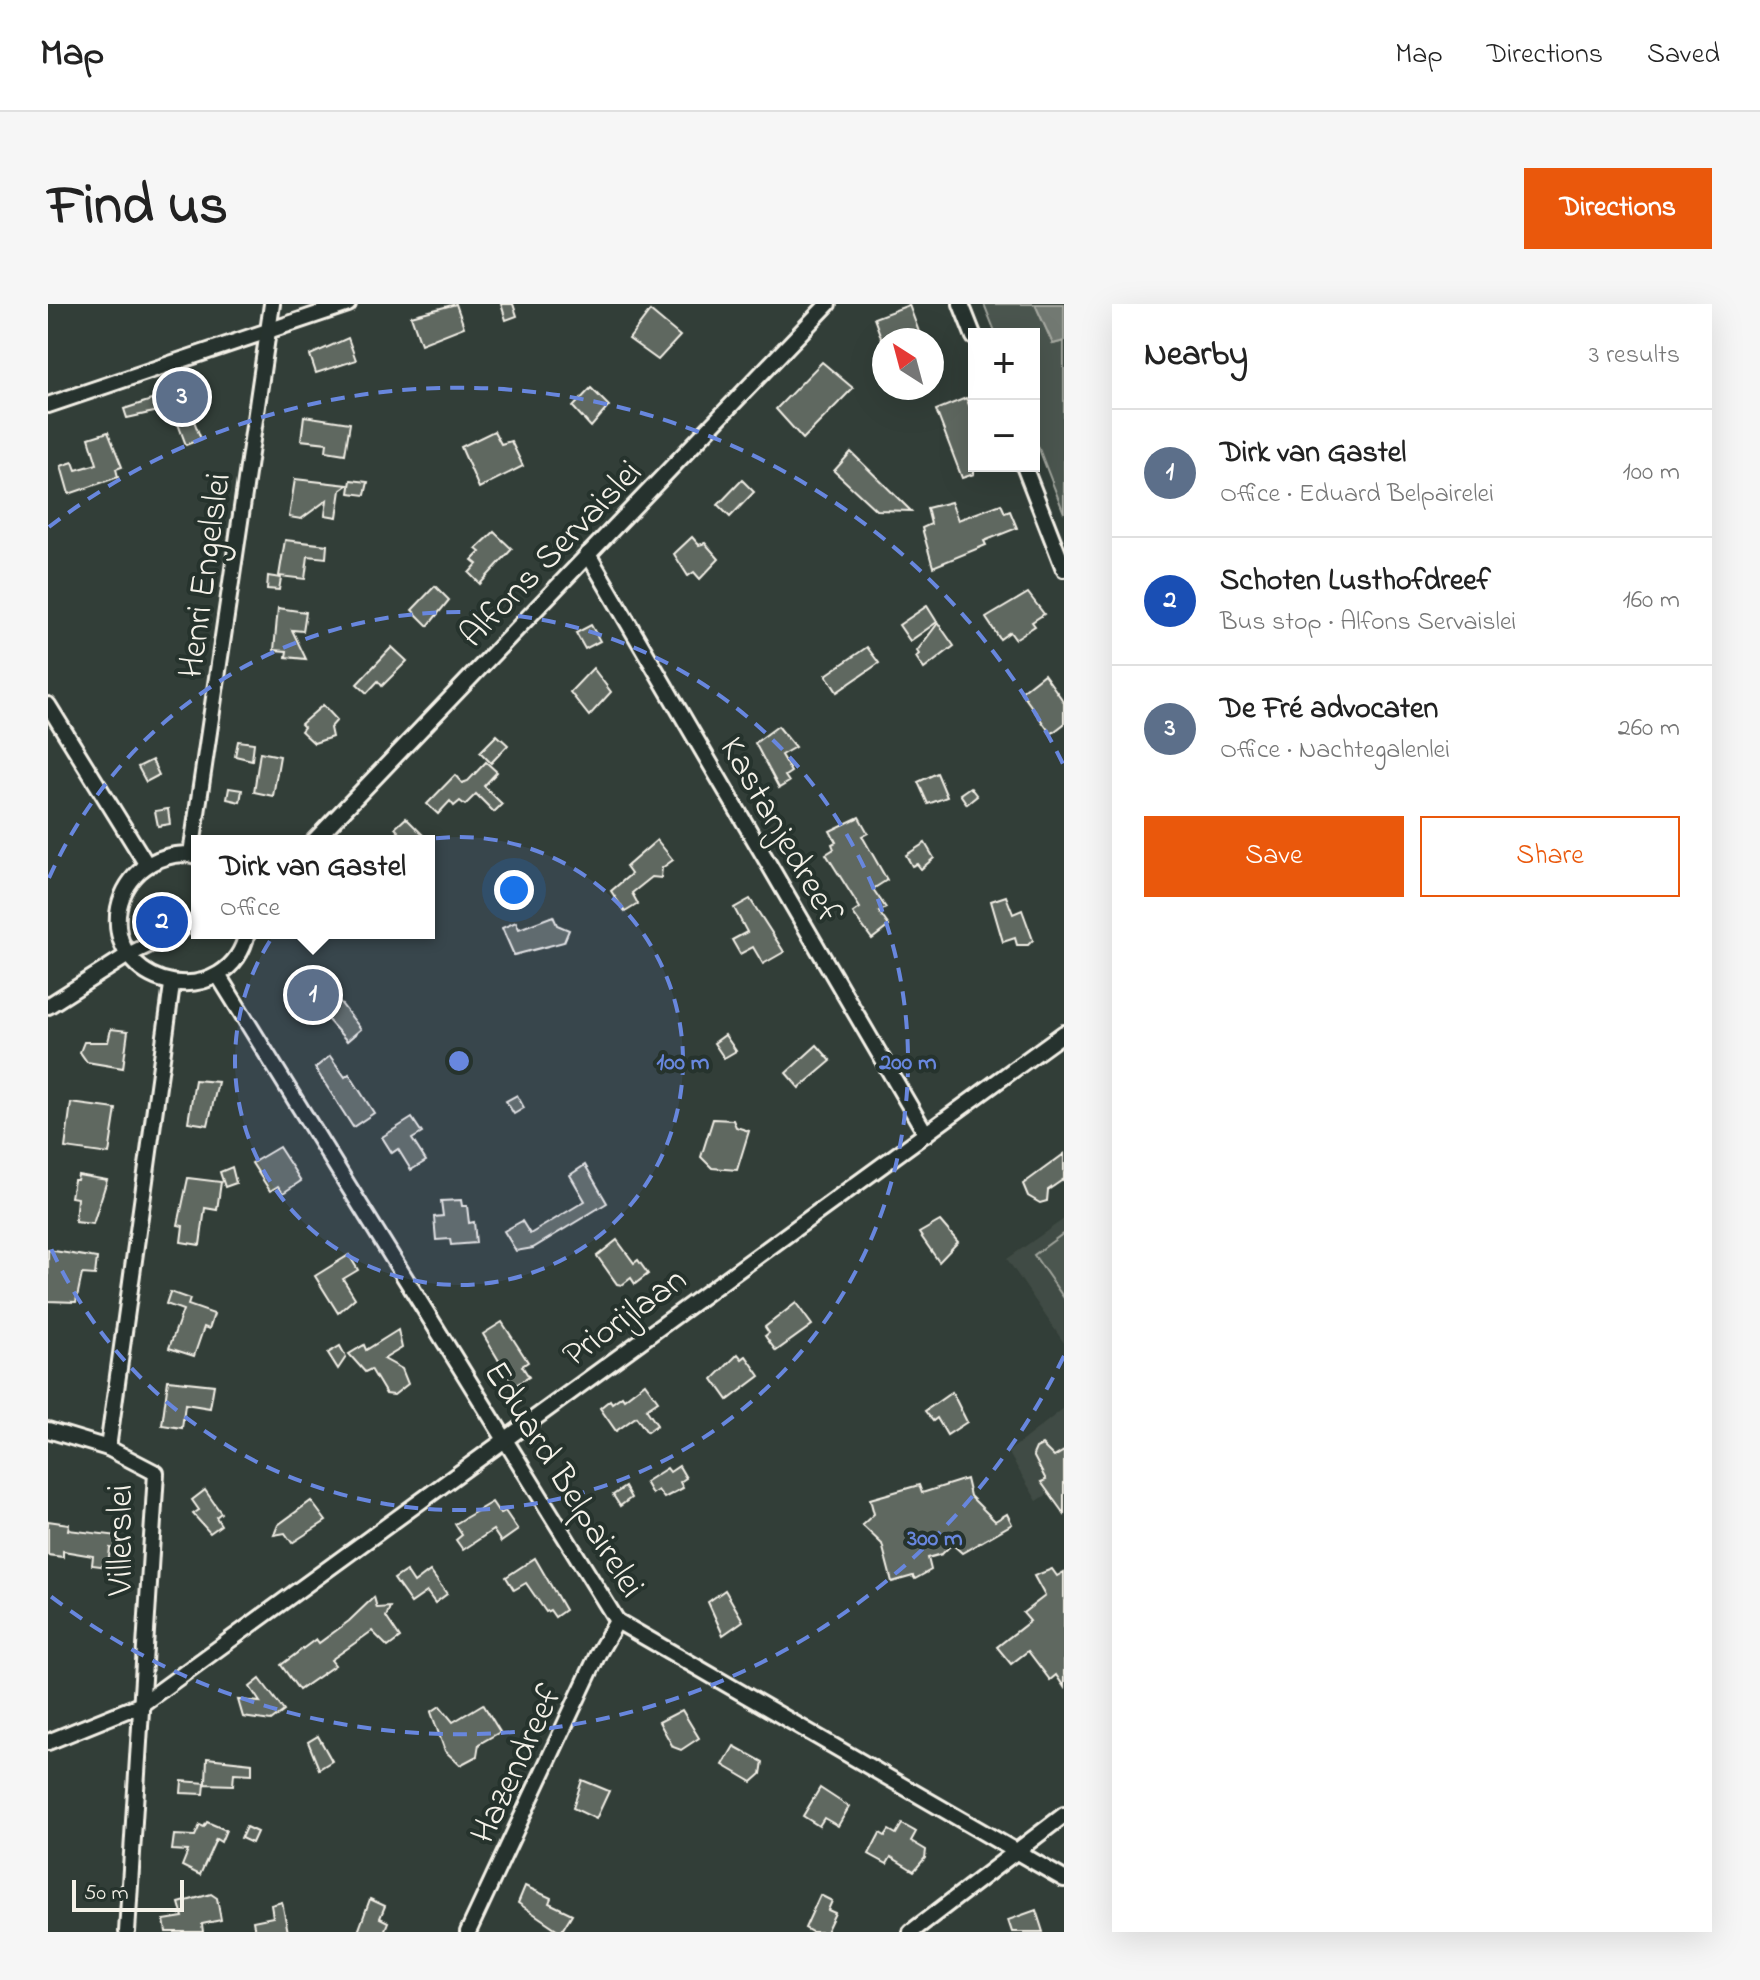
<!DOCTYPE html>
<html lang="en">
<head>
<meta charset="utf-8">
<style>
  :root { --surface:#fff; --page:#f6f6f6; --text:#222; --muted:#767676; --line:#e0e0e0; --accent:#ea580c }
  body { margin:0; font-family:"Indie Flower",sans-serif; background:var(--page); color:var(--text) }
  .controls { position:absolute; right:24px; top:24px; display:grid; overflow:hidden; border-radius:0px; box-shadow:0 8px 32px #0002 }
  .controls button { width:72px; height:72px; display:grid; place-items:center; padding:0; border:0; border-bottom:2px solid var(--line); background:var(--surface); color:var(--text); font:40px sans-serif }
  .compass { position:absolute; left:824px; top:24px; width:72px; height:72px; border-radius:50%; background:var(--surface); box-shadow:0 8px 32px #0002; rotate:324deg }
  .scale { position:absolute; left:24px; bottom:20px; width:112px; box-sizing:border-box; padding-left:8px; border:4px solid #f4f1e8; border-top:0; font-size:22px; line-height:28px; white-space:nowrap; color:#f4f1e8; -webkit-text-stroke:6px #26332d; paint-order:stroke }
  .you { position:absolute; left:466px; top:586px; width:28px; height:28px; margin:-20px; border:6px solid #fff; border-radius:50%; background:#1a73e8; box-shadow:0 0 0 12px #1a73e833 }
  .badge { display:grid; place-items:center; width:52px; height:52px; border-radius:50%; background:var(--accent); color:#fff; font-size:26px; font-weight:700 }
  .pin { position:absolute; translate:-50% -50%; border:4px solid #fff; box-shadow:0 2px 8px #0006 }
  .popup { position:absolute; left:143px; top:531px; width:244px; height:104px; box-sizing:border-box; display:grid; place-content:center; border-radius:0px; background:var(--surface); filter:drop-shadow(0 2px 6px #0005); font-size:26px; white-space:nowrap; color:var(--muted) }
  .popup b { font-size:30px; color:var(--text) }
  .popup::after { content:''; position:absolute; left:50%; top:100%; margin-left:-16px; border:16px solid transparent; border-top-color:var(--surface) }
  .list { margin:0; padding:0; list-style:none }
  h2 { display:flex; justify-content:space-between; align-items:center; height:104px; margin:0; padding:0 32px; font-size:34px }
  h2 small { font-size:26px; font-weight:400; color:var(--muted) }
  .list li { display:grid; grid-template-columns:52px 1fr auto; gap:24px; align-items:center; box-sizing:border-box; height:128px; padding:0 32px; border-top:2px solid var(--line) }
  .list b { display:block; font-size:30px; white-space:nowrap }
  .list p { margin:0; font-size:26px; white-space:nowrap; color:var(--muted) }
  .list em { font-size:26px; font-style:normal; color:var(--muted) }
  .actions { display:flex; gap:16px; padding:24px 32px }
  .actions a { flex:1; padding:18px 0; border:2px solid var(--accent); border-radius:0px; text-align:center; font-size:28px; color:var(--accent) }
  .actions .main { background:var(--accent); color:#fff }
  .map { position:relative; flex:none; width:1016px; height:1628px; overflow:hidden; border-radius:0px }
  header { display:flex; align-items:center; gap:48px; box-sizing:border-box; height:112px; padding:0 40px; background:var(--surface); border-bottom:2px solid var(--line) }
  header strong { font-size:38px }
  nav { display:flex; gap:44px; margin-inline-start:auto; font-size:28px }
  .intro { display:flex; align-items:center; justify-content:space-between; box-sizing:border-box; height:192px; padding:0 48px }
  h1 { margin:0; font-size:56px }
  .button { padding:20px 36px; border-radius:0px; background:var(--accent); color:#fff; font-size:28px; font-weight:700 }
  main { display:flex; gap:48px; padding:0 48px }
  aside { flex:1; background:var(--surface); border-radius:0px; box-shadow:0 8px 32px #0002 }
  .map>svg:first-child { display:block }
  .built { fill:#404b44 }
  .green { fill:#4c564f; stroke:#a0a49c; stroke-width:2 }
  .water { fill:#727972; stroke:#a6a9a1; stroke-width:2 }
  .building { fill:#5f6861; stroke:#f4f1e8; stroke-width:2 }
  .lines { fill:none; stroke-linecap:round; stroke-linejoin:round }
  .minor-casing { stroke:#f4f1e8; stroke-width:20 }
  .minor { stroke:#26332d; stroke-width:14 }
  .ring { fill:none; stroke:#6887de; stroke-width:4; stroke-dasharray:14 10 }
  .labels { text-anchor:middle; stroke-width:8; stroke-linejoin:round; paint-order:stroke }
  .street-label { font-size:36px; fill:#f4f1e8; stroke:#26332d }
  .centre { fill:#6887de; stroke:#26332d; stroke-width:4 }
  .ring-label { font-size:24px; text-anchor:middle; font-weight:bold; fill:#6887de; stroke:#26332d; stroke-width:8; stroke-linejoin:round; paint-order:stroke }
</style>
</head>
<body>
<header>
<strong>Map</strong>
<nav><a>Map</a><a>Directions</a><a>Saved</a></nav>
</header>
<div class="intro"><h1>Find us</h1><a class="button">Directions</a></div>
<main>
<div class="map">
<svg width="1016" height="1628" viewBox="0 0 1016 1628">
  <rect width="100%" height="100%" fill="#323e38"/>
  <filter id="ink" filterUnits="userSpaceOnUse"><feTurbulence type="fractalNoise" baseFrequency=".0125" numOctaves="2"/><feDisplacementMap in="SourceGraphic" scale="16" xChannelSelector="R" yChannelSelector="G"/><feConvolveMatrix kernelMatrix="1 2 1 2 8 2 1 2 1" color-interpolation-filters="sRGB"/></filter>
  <g filter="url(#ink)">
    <g class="built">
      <polygon points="1016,915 1016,1039 959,955"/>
      <polygon points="1016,1104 1016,1180 989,1197 960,1148"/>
    </g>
    <g class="green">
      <polygon points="936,0 987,0 1005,40 1016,37 1016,209 986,132 986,30 948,30"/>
      <polygon points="1016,929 1016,994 986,951"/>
    </g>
    <polygon class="water" points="987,0 1016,0 1016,37 1005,40"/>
    <g class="building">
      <polygon points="408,0 416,23 373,40 363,12"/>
      <polygon points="453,0 465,0 469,12 458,16"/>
      <polygon points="861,1 874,36 834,36 826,14"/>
      <polygon points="602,7 632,32 610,56 581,35"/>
      <polygon points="300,34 308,56 268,69 262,51"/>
      <polygon points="774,58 805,84 755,135 728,105"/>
      <polygon points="543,84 561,102 543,123 525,103"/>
      <polygon points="134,86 153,135 138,141 124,104 79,114 76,105"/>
      <polygon points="918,94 926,112 926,170 914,174 888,106"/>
      <polygon points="256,112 302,119 297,150 278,147 279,139 253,136"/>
      <polygon points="446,127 453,140 463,137 475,162 431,184 413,143"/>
      <polygon points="60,128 74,163 68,165 70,173 21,190 13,162 25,158 28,166 49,160 41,134"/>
      <polygon points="803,148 863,207 828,206 786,167"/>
      <polygon points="247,175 300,181 293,186 289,213 277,211 279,196 253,215 241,213"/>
      <polygon points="303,176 320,178 317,191 301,189"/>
      <polygon points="694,176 706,188 682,213 670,201"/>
      <polygon points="903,198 910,216 953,200 957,209 962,207 969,224 936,237 938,241 885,263 874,224 883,220 879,204"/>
      <polygon points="446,228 464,245 432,280 421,269 429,260 424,256 432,248 428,245"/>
      <polygon points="644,233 651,241 657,239 671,255 652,275 646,268 640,272 626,250"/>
      <polygon points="237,236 279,241 278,254 260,252 257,275 231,272"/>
      <polygon points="220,272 233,274 231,286 219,285"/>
      <polygon points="387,282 401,296 380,322 364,306"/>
      <polygon points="980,289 996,310 984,318 987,322 967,335 962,328 952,335 938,314"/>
      <polygon points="879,302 889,318 862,337 851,321"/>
      <polygon points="230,304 258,308 255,327 244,326 258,355 238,353 239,347 226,346"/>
      <polygon points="890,319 906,342 876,365 868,353 871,350 869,347"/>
      <polygon points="543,321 552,337 537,345 528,329"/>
      <polygon points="344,343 359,357 334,382 330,377 319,389 309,380"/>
      <polygon points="819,343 831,359 789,388 778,371"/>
      <polygon points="545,364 563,388 541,412 522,388"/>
      <polygon points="996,370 1016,398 1016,420 1003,430 973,388"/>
      <polygon points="275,401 289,416 282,424 284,433 266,439 253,427 256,423 253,420"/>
      <polygon points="730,422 747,443 733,451 743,468 737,472 741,478 731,484 707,439"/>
      <polygon points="449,431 460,441 443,459 432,448"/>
      <polygon points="190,437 206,439 204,456 187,452"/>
      <polygon points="212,448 232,452 225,492 206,488"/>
      <polygon points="104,456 111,471 98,478 90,463"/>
      <polygon points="438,458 449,468 436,482 454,500 446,508 428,490 417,501 412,497 406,502 402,497 390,510 379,500 407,471 414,479 420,477"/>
      <polygon points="889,469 899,493 880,500 870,478"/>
      <polygon points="922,483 929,492 919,500 912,490"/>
      <polygon points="181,484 194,486 192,498 179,495"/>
      <polygon points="120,505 122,520 110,522 107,507"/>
      <polygon points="811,513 820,529 814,532 839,576 825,585 838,604 831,608 841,622 824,635 805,609 812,604 778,550 786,545 784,540 788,538 782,527"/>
      <polygon points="358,514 381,537 359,537 347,524"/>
      <polygon points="609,536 625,556 614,564 613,574 604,573 584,589 590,600 577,608 563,587 583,570 578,563"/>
      <polygon points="877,539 886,554 873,565 869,560 864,562 858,551"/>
      <polygon points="958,592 965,610 974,606 985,636 980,641 969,641 967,634 955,638 943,597"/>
      <polygon points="702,595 736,648 715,660 705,643 692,650 684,636 699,628 686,604"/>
      <polygon points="505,612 509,621 521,626 516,638 466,651 454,624 468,618 471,625"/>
      <polygon points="276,678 313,725 299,737 259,693"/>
      <polygon points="63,725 80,727 75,764 39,758 32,748 36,738 60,738"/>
      <polygon points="677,731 688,747 676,754 666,739"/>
      <polygon points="769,741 783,757 751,784 738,769"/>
      <polygon points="282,752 297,773 301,770 326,809 305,823 267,764"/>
      <polygon points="147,776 170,778 160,821 140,818"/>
      <polygon points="469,791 476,804 466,810 458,797"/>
      <polygon points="23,799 68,805 61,850 17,844"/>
      <polygon points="364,814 374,829 364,835 378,857 363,866 350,845 344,849 334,833"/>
      <polygon points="665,815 685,816 688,823 701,827 689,866 664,864 653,853"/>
      <polygon points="231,843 253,877 235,889 230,882 222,887 204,859"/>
      <polygon points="1016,850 1016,875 1000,886 999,897 992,899 980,892 975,880"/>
      <polygon points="537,861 559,899 485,944 468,947 456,927 474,917 482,930 537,897 522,871"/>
      <polygon points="184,863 188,879 177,883 172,868"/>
      <polygon points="30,871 59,876 45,920 27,918 29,894 23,893 26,876 29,876"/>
      <polygon points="140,874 173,878 169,906 157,904 152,941 133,938 135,922 130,921"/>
      <polygon points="413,896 414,902 419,902 421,919 426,918 428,939 403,941 402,935 388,936 386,913 395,912 393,897"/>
      <polygon points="892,917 910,938 891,958 871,929"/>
      <polygon points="569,936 586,959 590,956 600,970 587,980 583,974 574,981 569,980 549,952"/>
      <polygon points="0,946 49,954 47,971 34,970 28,998 0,997"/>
      <polygon points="301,951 310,966 295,975 307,994 290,1009 267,972"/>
      <polygon points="122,988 142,995 140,1001 166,1010 161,1025 156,1023 146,1052 121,1044 135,1006 118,1000"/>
      <polygon points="748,999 764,1021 728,1047 717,1032 721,1029 717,1023"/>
      <polygon points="454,1018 480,1058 474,1062 481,1073 466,1082 435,1030"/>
      <polygon points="350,1026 354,1044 336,1055 354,1065 360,1080 346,1091 338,1090 323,1065 317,1068 301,1050 316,1041 318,1046"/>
      <polygon points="292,1042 298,1053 290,1065 280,1049"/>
      <polygon points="690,1050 694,1055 698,1052 712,1072 680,1096 665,1075"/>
      <polygon points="120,1076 166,1081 162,1104 137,1100 134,1124 114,1121"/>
      <polygon points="597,1079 610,1097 598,1105 609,1121 599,1128 588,1113 568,1127 552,1104 562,1096 564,1099 574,1092 576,1095"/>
      <polygon points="904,1088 919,1118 899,1131 889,1114 885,1117 877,1107"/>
      <polygon points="994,1141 1006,1153 1016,1147 1016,1210 993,1178 998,1176 985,1151 988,1144"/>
      <polygon points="631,1162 638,1174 632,1178 635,1184 616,1194 610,1186 604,1190 597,1178 619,1164 622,1168"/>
      <polygon points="918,1175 922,1192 947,1217 959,1210 964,1220 914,1249 904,1240 894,1250 880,1254 883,1266 867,1275 865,1272 844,1278 834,1240 814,1221 826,1210 822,1195 871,1181 874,1189"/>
      <polygon points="577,1183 583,1194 572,1202 565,1191"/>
      <polygon points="157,1186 173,1209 168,1213 173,1221 162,1229 145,1210 151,1206 144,1196"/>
      <polygon points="263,1197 278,1217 244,1239 237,1229 226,1231 230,1221"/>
      <polygon points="444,1198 452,1210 457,1207 470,1226 453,1238 445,1226 415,1246 408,1236 414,1231 407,1220"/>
      <polygon points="0,1217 21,1220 20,1226 71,1232 68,1245 62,1244 60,1263 44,1261 45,1252 15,1247 15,1253 0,1251"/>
      <polygon points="487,1254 517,1306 507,1313 502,1306 498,1308 478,1279 466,1286 458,1273"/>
      <polygon points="1004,1265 1009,1272 1016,1268 1016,1383 1008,1371 1002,1376 980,1347 963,1360 949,1343 982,1317 975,1309 997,1292 986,1272"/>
      <polygon points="358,1267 366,1279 382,1267 399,1290 387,1299 379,1288 363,1299 346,1275"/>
      <polygon points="677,1286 695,1317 675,1331 660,1298"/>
      <polygon points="326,1293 329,1304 342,1303 338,1313 352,1334 340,1343 324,1327 283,1356 287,1361 251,1386 233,1361 268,1335 271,1339 301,1317"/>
      <polygon points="212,1375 236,1407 223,1417 195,1413 190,1396 212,1398 202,1383"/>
      <polygon points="435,1400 452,1428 431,1440 429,1452 412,1461 397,1447 383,1408 392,1402 405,1418"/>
      <polygon points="634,1406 651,1434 633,1446 625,1443 611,1418"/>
      <polygon points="270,1432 284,1457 271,1465 260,1438"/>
      <polygon points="686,1442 715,1458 713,1470 704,1478 675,1461"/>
      <polygon points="159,1454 204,1459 204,1470 186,1469 185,1481 157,1480 156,1490 133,1489 134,1477 158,1479"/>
      <polygon points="534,1476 561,1487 548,1515 525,1504"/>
      <polygon points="772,1484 801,1503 790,1522 776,1514 771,1522 755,1512"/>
      <polygon points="159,1518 178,1526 173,1538 168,1535 152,1571 134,1562 140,1547 124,1546 126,1531 147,1532 152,1521 156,1523"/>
      <polygon points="854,1520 868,1528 863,1537 878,1546 877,1554 866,1567 843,1553 839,1560 821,1550 832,1529 837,1532 841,1526 848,1530"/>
      <polygon points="198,1523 209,1528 204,1539 193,1534"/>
      <polygon points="477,1582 503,1594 501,1599 524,1610 513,1628 470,1599"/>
      <polygon points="163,1590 169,1594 173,1616 154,1620 155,1628 118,1628 116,1616 135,1613 131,1599"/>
      <polygon points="772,1591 784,1597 780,1606 787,1609 778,1628 764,1628 757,1624"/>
      <polygon points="322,1595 337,1602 332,1614 340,1618 336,1628 310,1628"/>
      <polygon points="234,1598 240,1628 207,1628 205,1617 225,1613 223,1601"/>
      <polygon points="988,1606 995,1628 964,1628 960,1616"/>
    </g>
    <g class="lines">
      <g class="minor-casing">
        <g id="minor">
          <polyline points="913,0 926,33"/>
          <polyline points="0,101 300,0"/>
          <polyline points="976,162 1016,265"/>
          <polyline points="540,250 878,830"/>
          <polyline points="0,401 99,561"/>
          <polyline points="266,537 780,0"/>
          <polyline points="143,550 224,0"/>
          <path d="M 149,552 C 129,547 107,554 92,567 C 79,579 72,593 70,610 C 64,689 182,707 199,629"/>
          <polyline points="170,671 569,1317 1016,1575"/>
          <polyline points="0,702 80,651 149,617"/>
          <polyline points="0,1126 60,1144"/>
          <polyline points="0,1438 94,1400 1016,729"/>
          <polyline points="79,1628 108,1169 60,1144 124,681"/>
          <polyline points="420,1628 550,1350 569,1317"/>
          <polyline points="863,1628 1016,1511"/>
        </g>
      </g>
      <use href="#minor" class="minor"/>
    </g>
  </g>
  <circle cx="411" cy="757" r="224" fill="#6887de" fill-opacity=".12"/>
  <g class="ring">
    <circle cx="411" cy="757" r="224"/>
    <path d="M1 574A449 449 0 1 1 1 940"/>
    <path d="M1016 1052A673 673 0 0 1 1 1291M1 223A673 673 0 0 1 1016 462"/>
  </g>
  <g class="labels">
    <g class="street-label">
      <text transform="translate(501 248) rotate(-46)" y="13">Alfons Servaislei</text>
      <text transform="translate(154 271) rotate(-82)" y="13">Henri Engelslei</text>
      <text transform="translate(735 525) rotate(60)" y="13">Kastanjedreef</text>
      <text transform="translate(575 1011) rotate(-36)" y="13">Priorijlaan</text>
      <text transform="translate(518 1174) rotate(58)" y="13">Eduard Belpairelei</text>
      <text transform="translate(70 1236) rotate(-90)" y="13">Villerslei</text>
      <text transform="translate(466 1459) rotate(-65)" y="13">Hazendreef</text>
    </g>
  </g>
  <circle cx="411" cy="757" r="12" class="centre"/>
  <g class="ring-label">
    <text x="635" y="765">100 m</text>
    <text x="860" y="765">200 m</text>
    <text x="887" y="1241">300 m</text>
  </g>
</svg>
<div class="controls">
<button>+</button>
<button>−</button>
</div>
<svg class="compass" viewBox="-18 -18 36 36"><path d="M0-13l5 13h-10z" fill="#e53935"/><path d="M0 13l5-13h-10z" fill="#767676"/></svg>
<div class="scale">50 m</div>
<div class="you"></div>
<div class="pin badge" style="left:265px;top:691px;background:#5c6f8a">1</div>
<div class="popup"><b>Dirk van Gastel</b>Office</div>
<div class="pin badge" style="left:114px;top:618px;background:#1a4fb4">2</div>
<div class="pin badge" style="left:134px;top:93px;background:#5c6f8a">3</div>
</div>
<aside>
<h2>Nearby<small>3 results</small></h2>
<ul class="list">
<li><span class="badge" style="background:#5c6f8a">1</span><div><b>Dirk van Gastel</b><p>Office · Eduard Belpairelei</p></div><em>100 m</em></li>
<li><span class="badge" style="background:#1a4fb4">2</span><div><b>Schoten Lusthofdreef</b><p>Bus stop · Alfons Servaislei</p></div><em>160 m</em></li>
<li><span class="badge" style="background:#5c6f8a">3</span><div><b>De Fré advocaten</b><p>Office · Nachtegalenlei</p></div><em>260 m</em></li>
</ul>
<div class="actions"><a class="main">Save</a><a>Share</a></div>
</aside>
</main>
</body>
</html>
